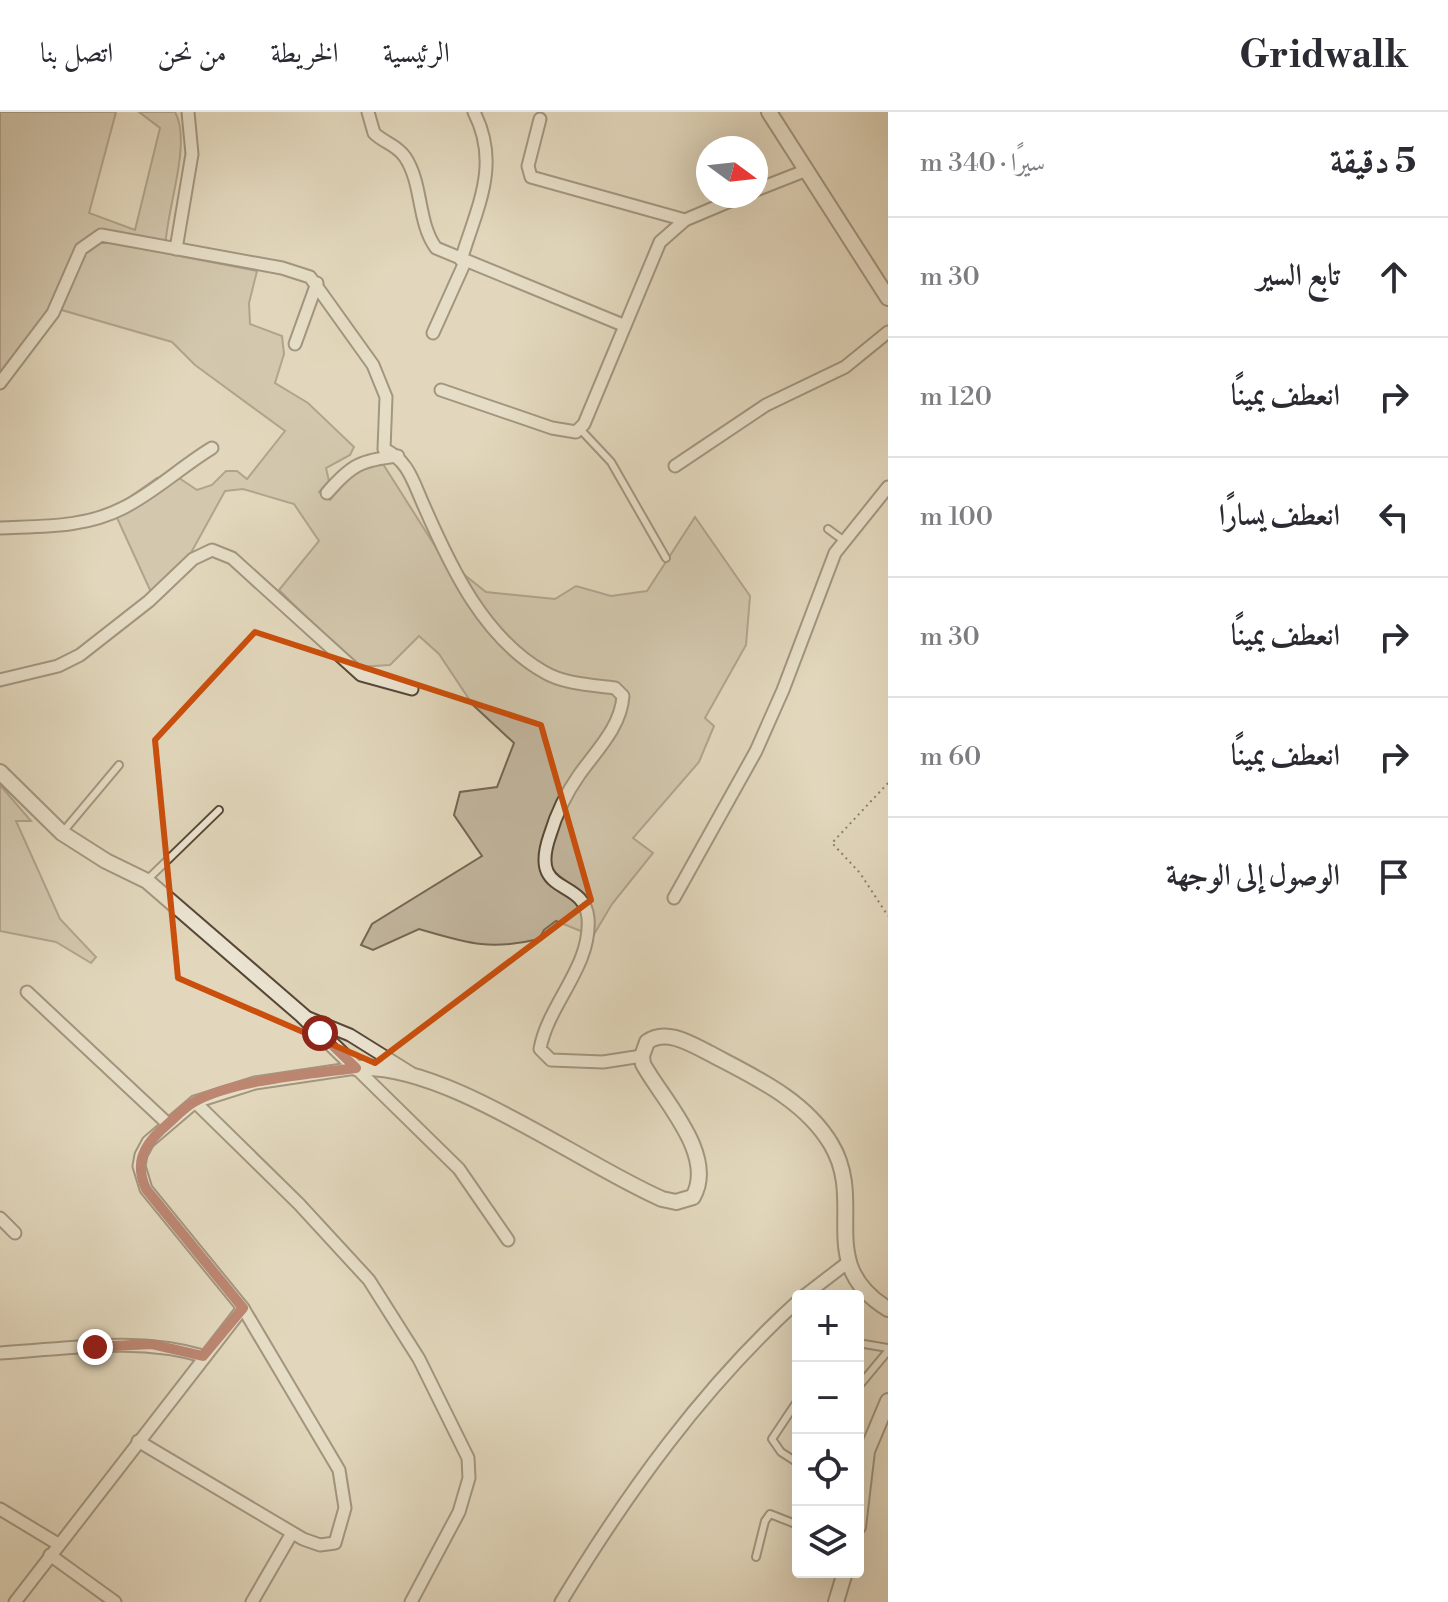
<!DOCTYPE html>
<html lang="ar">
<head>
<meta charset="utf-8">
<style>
  :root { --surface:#fff; --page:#f7f7f7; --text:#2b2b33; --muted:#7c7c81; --line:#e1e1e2 }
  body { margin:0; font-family:"Libre Bodoni",Amiri,serif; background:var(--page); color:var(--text); direction:rtl }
  .controls { position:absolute; right:24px; bottom:24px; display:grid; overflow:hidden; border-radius:8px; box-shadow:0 8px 32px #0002 }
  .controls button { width:72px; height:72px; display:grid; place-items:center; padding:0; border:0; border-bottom:2px solid var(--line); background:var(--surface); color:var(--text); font:40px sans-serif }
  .compass { position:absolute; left:696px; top:24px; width:72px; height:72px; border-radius:50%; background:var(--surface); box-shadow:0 8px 32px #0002; rotate:105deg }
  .stop { position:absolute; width:24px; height:24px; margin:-18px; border:6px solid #8f2418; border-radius:50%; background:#fff }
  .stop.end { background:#8f2418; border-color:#fff; box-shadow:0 2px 8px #0008 }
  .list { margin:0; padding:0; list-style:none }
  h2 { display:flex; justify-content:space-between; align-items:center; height:104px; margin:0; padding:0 32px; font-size:34px }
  h2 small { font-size:26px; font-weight:400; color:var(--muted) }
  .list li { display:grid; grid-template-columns:52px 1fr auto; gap:24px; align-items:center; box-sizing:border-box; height:120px; padding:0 32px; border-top:2px solid var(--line) }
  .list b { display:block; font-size:30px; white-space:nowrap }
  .list em { font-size:26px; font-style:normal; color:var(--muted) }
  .icon { flex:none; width:44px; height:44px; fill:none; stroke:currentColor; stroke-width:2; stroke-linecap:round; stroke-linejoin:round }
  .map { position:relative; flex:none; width:888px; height:1490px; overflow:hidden; direction:ltr }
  header { display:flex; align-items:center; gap:48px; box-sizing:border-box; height:112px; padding:0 40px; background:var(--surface); border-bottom:2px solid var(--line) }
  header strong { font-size:38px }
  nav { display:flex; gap:44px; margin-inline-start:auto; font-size:28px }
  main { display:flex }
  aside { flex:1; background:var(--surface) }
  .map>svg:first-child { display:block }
  .green { fill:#c2b69e; stroke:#756654; stroke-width:2 }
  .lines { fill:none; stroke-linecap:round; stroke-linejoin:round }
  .service-casing { stroke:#564736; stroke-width:10 }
  .minor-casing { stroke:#564736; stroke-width:15 }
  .tertiary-casing { stroke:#564736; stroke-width:18 }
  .path { stroke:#28170a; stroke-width:2; stroke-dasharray:2 4; stroke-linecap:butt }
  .service { stroke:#ece5d3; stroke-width:6 }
  .minor { stroke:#ece5d3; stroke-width:11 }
  .tertiary { stroke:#ece5d3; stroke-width:14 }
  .route { stroke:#8f2418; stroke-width:10 }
  .marked { fill:none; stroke:#cb4f0c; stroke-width:6; stroke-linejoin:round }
</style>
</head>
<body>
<header>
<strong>Gridwalk</strong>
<nav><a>الرئيسية</a><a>الخريطة</a><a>من نحن</a><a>اتصل بنا</a></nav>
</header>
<main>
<aside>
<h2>5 دقيقة<small>سيرًا · 340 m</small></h2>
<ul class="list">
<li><svg class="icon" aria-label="ahead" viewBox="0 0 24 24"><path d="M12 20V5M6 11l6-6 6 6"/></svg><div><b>تابع السير</b></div><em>30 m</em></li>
<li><svg class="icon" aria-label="right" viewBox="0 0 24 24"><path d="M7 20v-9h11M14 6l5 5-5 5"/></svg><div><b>انعطف يمينًا</b></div><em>120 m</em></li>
<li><svg class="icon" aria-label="left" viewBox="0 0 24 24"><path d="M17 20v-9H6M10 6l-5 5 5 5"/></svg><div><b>انعطف يسارًا</b></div><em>100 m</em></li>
<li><svg class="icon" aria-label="right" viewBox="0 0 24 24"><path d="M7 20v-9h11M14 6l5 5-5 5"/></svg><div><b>انعطف يمينًا</b></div><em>30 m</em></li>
<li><svg class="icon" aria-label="right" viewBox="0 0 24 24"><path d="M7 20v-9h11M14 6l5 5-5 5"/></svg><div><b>انعطف يمينًا</b></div><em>60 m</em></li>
<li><svg class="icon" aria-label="arrive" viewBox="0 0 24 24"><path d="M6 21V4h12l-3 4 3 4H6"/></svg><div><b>الوصول إلى الوجهة</b></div></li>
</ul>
</aside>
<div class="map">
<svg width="888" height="1490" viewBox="0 0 888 1490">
  <rect width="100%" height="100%" fill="#e2d7bc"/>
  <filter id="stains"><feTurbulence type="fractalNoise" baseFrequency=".0025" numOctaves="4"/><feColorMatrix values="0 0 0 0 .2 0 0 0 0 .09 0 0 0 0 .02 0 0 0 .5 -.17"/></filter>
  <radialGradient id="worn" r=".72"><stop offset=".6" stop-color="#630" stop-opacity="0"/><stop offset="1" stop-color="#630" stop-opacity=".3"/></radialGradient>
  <g class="green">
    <path d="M 0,0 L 116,0 L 89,101 L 135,118 L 160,16 L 139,0 L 175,0 C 193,32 164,103 165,141 L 257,159 L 249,191 L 250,212 L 282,224 L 284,242 L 275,271 L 308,291 L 354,335 L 350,343 L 326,356 L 329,369 L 319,380 L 330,388 C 344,372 360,350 383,352 L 442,445 L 486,480 L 555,487 L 576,474 L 611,484 L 647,479 L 695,405 L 750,484 L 746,533 L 705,606 L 714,614 L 699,650 L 633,726 L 653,741 L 612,792 L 593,824 L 556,809 L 544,818 L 539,827 C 489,839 467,831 419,817 L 373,838 L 361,833 L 372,812 L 482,744 L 454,703 L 460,680 L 497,675 L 514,631 L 473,593 L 439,542 L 419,524 L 390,553 L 357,555 L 279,478 L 319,429 L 294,392 L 243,377 L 225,379 L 187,448 L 151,480 L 113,397 L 157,366 L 176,364 L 197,378 L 212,373 L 226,359 L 237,359 L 247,367 L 285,319 L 195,253 L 172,230 L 51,195 L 0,261 Z"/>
    <polygon points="0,673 31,709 16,709 60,807 96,845 91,851 56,830 0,819"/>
  </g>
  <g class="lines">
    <g class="service-casing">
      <g id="service">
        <polyline points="580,317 611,350 666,446"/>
        <polyline points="828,417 843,428"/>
        <polyline points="62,721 119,653"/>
        <polyline points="147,768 219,698"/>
        <polyline points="858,1231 888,1236"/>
        <polyline points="858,1275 888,1239"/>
        <polyline points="798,1288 772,1327 781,1340 798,1351"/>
        <polyline points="756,1445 765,1409 770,1402 798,1413"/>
      </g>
    </g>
    <g class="minor-casing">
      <g id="minor">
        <path d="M 368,0 L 374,21 C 384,31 396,32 405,45 C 423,72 417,110 436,136 L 623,213"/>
        <polyline points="540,7 528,54 531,65 685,108"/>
        <polyline points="756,78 807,58"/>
        <polyline points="176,137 192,42 188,0"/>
        <path d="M 461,148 C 477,95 501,53 474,0"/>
        <polyline points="433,221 465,150"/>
        <polyline points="295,232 317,171"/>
        <path d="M 0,271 L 53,201 L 81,137 L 101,123 L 282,156 L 310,165 L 373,253 L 386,285 L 384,337 C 409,349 413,370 424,394 C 451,456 484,526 544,560 C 564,572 592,573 615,576 L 623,584 C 621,615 596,639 579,663 C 567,680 556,703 550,723 C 528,786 584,764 588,806 C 592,854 548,892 540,937 L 551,948 L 603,950 L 642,944"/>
        <polyline points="441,278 552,316 576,320 584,312 660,130 685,108 742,84"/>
        <polyline points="675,354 766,293 845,255 888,220"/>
        <path d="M 327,381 C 351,353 361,348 398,344"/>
        <path d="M 0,416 C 42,414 84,416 123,396 C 155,380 182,354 212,336"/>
        <polyline points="0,568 58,554 80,543 149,489 193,447 212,438 232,446 361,563 412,577"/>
        <polyline points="674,786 756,639 783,578 835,441 888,375"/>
        <polyline points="27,880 168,1012"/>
        <polyline points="306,905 350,923 411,961"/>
        <polyline points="195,990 299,1092 369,1168 419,1247 468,1346 469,1366 459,1400 411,1490"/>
        <polyline points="0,1106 15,1121"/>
        <polyline points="804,1184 847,1151"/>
        <path d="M 0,1241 C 68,1237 136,1224 203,1244"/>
        <polyline points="138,1329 303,1427 320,1433 335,1431 345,1396 339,1358 243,1196"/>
        <polyline points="0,1397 58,1432"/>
        <polyline points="50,1443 115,1490"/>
        <polyline points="15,1490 243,1196 146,1077 139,1054 141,1043 148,1030 195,990 255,971 356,956 459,1057 508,1128"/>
        <polyline points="252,1490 292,1421"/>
        <path d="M 561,1490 C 627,1381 703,1275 798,1189"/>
      </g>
    </g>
    <g class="tertiary-casing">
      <g id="tertiary">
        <polyline points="769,0 888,186"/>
        <path d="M 0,660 L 62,721 L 106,749 L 147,769 L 302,903 L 356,956 C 445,950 579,1051 662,1087 L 676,1090 L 693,1085 C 717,1043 662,987 643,952 L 642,944 L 647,930 C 666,916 691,932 709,941 C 754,965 804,987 831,1032 C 867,1092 814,1152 888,1197"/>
        <polyline points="858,1415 867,1339 888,1289"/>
        <polyline points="836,1490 845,1460"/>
      </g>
    </g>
    <polyline class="path" points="888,671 832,731 860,761 888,804"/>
    <use href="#service" class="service"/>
    <use href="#minor" class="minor"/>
    <use href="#tertiary" class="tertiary"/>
  </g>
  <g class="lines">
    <path class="route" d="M 95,1235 L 151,1232 L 203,1244 L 243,1196 L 146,1077 C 135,1052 142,1036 161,1018 C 172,1009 182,997 194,990 C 233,968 310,962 356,956 L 320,921"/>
  </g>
  <path d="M0 0H888V1490H0ZM 255,520 L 541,613 L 591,788 L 375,951 L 178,866 L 155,628 Z" fill="#e2d7bc" fill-opacity=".55" fill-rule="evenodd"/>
  <path class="marked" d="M 255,520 L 541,613 L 591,788 L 375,951 L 178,866 L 155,628 Z"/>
  <rect width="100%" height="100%" filter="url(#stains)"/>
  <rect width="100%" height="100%" fill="url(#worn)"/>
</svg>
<div class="controls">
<button>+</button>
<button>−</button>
<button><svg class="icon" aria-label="locate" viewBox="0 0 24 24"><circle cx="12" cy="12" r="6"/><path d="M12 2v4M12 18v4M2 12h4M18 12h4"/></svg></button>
<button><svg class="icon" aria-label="layers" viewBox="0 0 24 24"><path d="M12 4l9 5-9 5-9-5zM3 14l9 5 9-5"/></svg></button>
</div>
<svg class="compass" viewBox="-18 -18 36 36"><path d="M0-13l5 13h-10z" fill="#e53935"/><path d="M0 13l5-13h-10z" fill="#7c7c81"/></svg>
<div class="stop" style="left:320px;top:921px"></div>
<div class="stop end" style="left:95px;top:1235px"></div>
</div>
</main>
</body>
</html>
